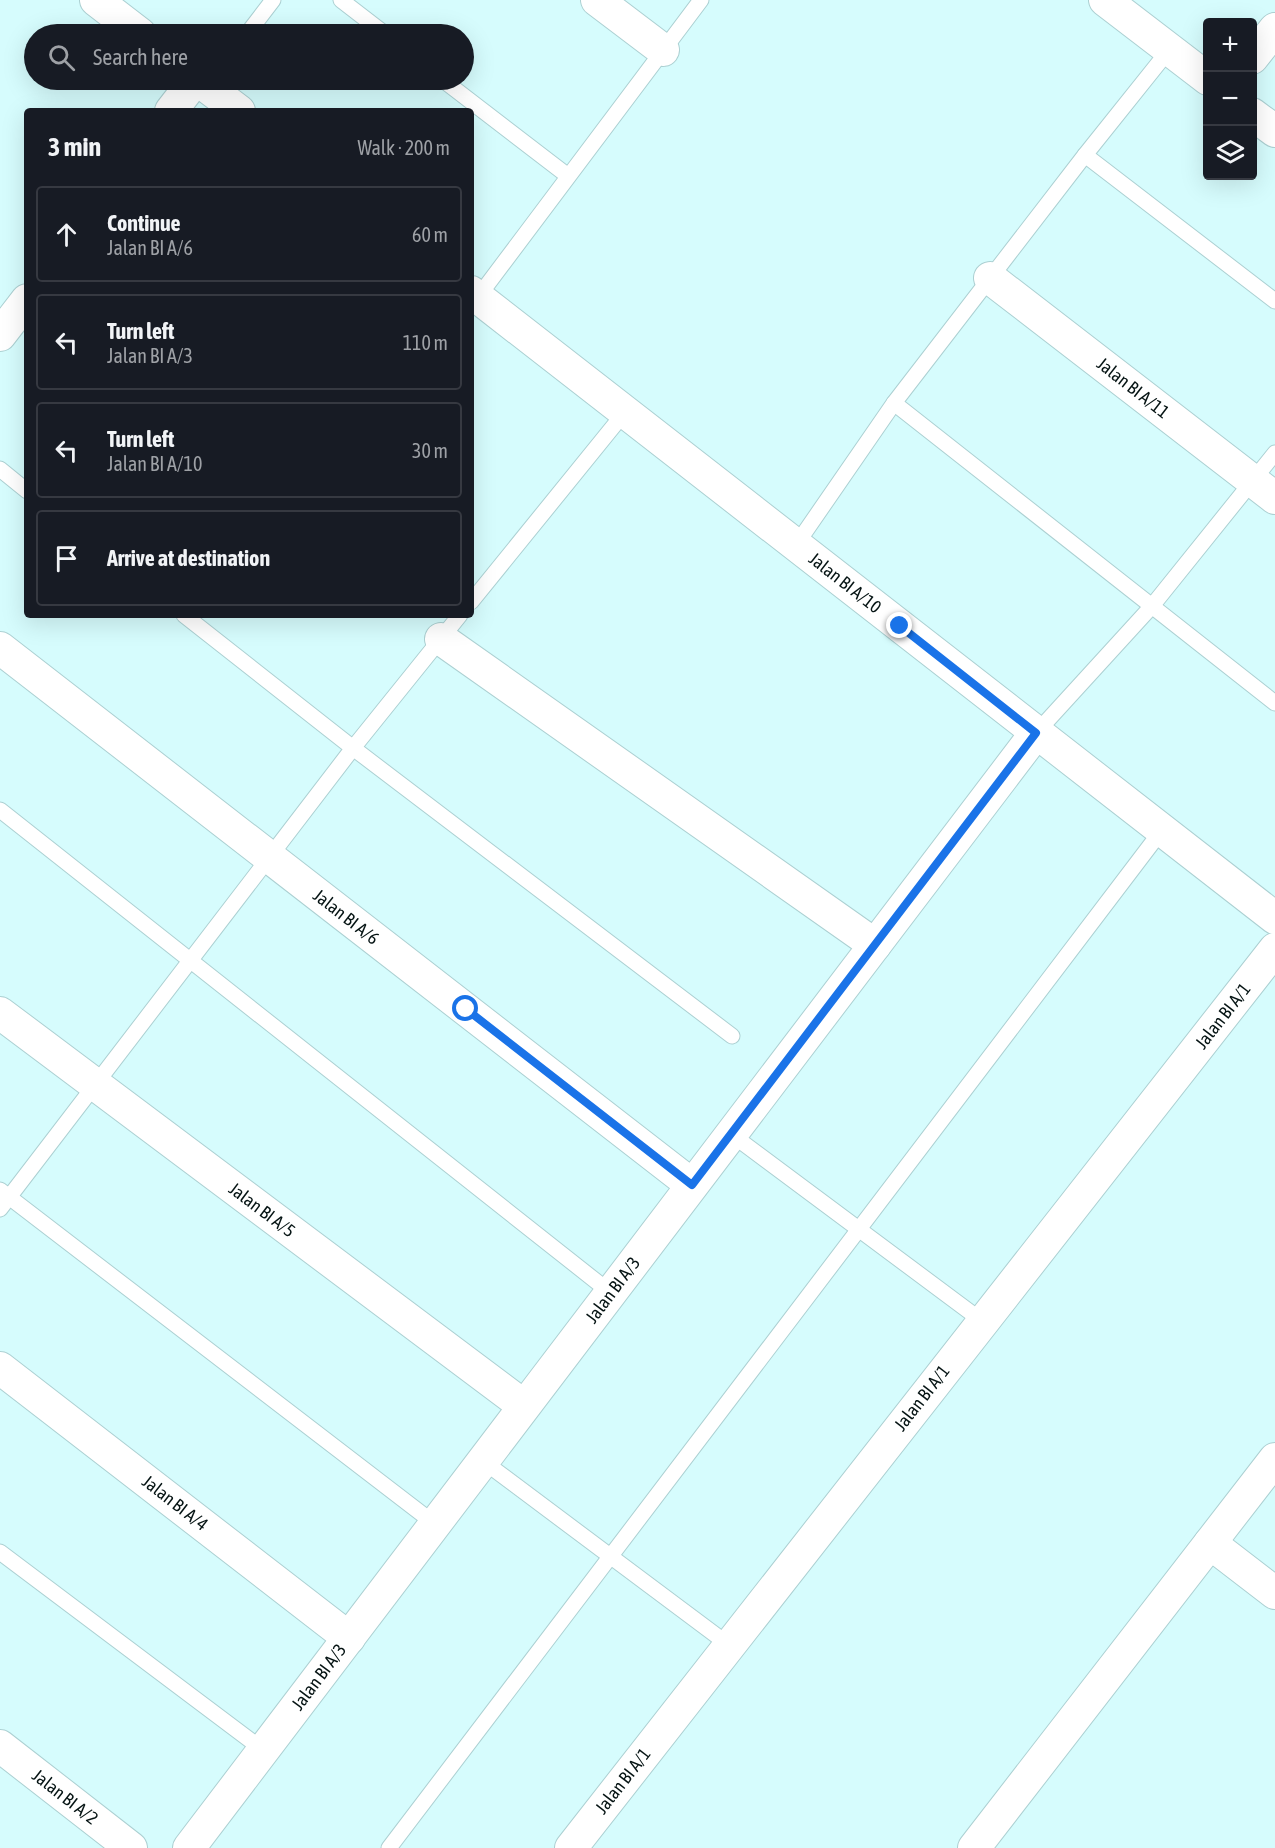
<!DOCTYPE html>
<html lang="en">
<head>
<meta charset="utf-8">
<style>
  :root { --surface:#171b24; --page:#242831; --text:#f1f3f6; --muted:#9ea1a6; --line:#363941 }
  body { margin:0; font-family:"Asap Condensed",sans-serif; background:var(--page); color:var(--text) }
  .controls { position:absolute; right:18px; top:18px; display:grid; overflow:hidden; border-radius:6px; box-shadow:0 6px 24px #0002 }
  .controls button { width:54px; height:54px; display:grid; place-items:center; padding:0; border:0; border-bottom:2px solid var(--line); background:var(--surface); color:var(--text); font:30px sans-serif }
  .stop { position:absolute; width:18px; height:18px; margin:-14px; border:4px solid #1a73e8; border-radius:50%; background:#fff }
  .stop.end { background:#1a73e8; border-color:#fff; box-shadow:0 2px 6px #0008 }
  .list { margin:0; padding:0; list-style:none }
  h2 { display:flex; justify-content:space-between; align-items:center; height:78px; margin:0; padding:0 24px; font-size:26px }
  h2 small { font-size:20px; font-weight:400; color:var(--muted) }
  .list li { display:grid; grid-template-columns:39px 1fr auto; gap:18px; align-items:center; box-sizing:border-box; height:96px; margin:0 12px 12px; padding:0 12px; border:2px solid var(--line); border-radius:6px }
  .list b { display:block; font-size:22px; white-space:nowrap }
  .list p { margin:0; font-size:20px; white-space:nowrap; color:var(--muted) }
  .list em { font-size:20px; font-style:normal; color:var(--muted) }
  .icon { flex:none; width:33px; height:33px; fill:none; stroke:currentColor; stroke-width:2; stroke-linecap:round; stroke-linejoin:round }
  .map { position:relative; flex:none; width:1275px; height:1848px; overflow:hidden }
  .search { position:absolute; background:var(--surface); box-shadow:0 6px 24px #0002; left:24px; top:24px; width:450px; height:66px; display:flex; align-items:center; gap:15px; box-sizing:border-box; padding:0 21px; border-radius:33px; color:var(--muted); font-size:22px }
  .panel { position:absolute; background:var(--surface); box-shadow:0 6px 24px #0002; left:24px; top:108px; width:450px; height:510px; border-radius:6px }
  .map>svg:first-child { display:block }
  .lines { fill:none; stroke-linecap:round; stroke-linejoin:round }
  .lane-casing { stroke:#acd0d2; stroke-width:17 }
  .street-casing { stroke:#acd0d2; stroke-width:34 }
  .lane { stroke:#fff; stroke-width:15 }
  .street { stroke:#fff; stroke-width:32 }
  .route { stroke:#1a73e8; stroke-width:8 }
  .labels { text-anchor:middle; stroke-width:4.5; stroke-linejoin:round; paint-order:stroke }
  .street-label { font-size:18px; fill:#061414; stroke:#fff }
</style>
</head>
<body>
<div class="map">
<svg width="1275" height="1848" viewBox="0 0 1275 1848">
  <rect width="100%" height="100%" fill="#d6fcfd"/>
  <g class="lines">
    <g class="lane-casing">
      <g id="lane">
        <polyline points="341,0 385,34"/>
        <polyline points="247,34 273,0"/>
        <polyline points="443,80 568,176"/>
        <polyline points="1085,155 1275,301"/>
        <polyline points="478,297 701,0"/>
        <polyline points="894,403 1275,703"/>
        <polyline points="0,469 27,491"/>
        <polyline points="796,545 894,403 1085,155 1169,50"/>
        <polyline points="471,602 625,412"/>
        <polyline points="184,615 353,748 732,1036"/>
        <polyline points="1036,733 1152,606 1275,453"/>
        <polyline points="0,810 611,1293"/>
        <polyline points="731,1134 982,1321"/>
        <polyline points="0,1190 435,1524"/>
        <polyline points="0,1209 353,748 460,615"/>
        <polyline points="483,1461 729,1645"/>
        <polyline points="0,1552 263,1750"/>
        <polyline points="389,1848 1162,830"/>
      </g>
    </g>
    <g class="street-casing">
      <g id="street">
        <polyline points="96,0 140,34"/>
        <polyline points="597,0 663,50"/>
        <polyline points="1105,0 1208,79"/>
        <polyline points="1252,58 1275,29"/>
        <polyline points="198,80 239,111"/>
        <polyline points="171,111 195,80"/>
        <polyline points="1252,114 1275,131"/>
        <polyline points="990,278 1275,498"/>
        <polyline points="471,292 1275,918"/>
        <polyline points="0,335 27,300"/>
        <polyline points="441,639 875,945"/>
        <polyline points="0,648 692,1185"/>
        <polyline points="0,1013 524,1406"/>
        <polyline points="0,1368 349,1638"/>
        <polyline points="1210,1543 1275,1593"/>
        <polyline points="0,1746 131,1848"/>
        <polyline points="189,1848 1036,733"/>
        <polyline points="571,1848 1275,949"/>
        <polyline points="974,1848 1275,1459"/>
      </g>
    </g>
    <use href="#lane" class="lane"/>
    <use href="#street" class="street"/>
  </g>
  <g class="lines">
    <polyline class="route" points="466,1009 692,1185 1036,733 900,626"/>
  </g>
  <g class="labels">
    <g class="street-label">
      <text transform="translate(1133 388) rotate(38)" y="6">Jalan BI A/11</text>
      <text transform="translate(845 583) rotate(38)" y="6">Jalan BI A/10</text>
      <text transform="translate(346 917) rotate(38)" y="6">Jalan BI A/6</text>
      <text transform="translate(1223 1016) rotate(-52)" y="6">Jalan BI A/1</text>
      <text transform="translate(262 1210) rotate(37)" y="6">Jalan BI A/5</text>
      <text transform="translate(613 1290) rotate(-53)" y="6">Jalan BI A/3</text>
      <text transform="translate(922 1398) rotate(-52)" y="6">Jalan BI A/1</text>
      <text transform="translate(175 1503) rotate(38)" y="6">Jalan BI A/4</text>
      <text transform="translate(319 1677) rotate(-53)" y="6">Jalan BI A/3</text>
      <text transform="translate(623 1781) rotate(-52)" y="6">Jalan BI A/1</text>
      <text transform="translate(65 1797) rotate(38)" y="6">Jalan BI A/2</text>
    </g>
  </g>
</svg>
<div class="controls">
<button>+</button>
<button>−</button>
<button><svg class="icon" aria-label="layers" viewBox="0 0 24 24"><path d="M12 4l9 5-9 5-9-5zM3 14l9 5 9-5"/></svg></button>
</div>
<div class="stop" style="left:466px;top:1009px"></div>
<div class="stop end" style="left:900px;top:626px"></div>
<div class="search"><svg class="icon" aria-label="search" viewBox="0 0 24 24"><circle cx="10" cy="10" r="6"/><path d="M15 15l6 6"/></svg>Search here</div>
<section class="panel">
<h2>3 min<small>Walk · 200 m</small></h2>
<ul class="list">
<li><svg class="icon" aria-label="ahead" viewBox="0 0 24 24"><path d="M12 20V5M6 11l6-6 6 6"/></svg><div><b>Continue</b><p>Jalan BI A/6</p></div><em>60 m</em></li>
<li><svg class="icon" aria-label="left" viewBox="0 0 24 24"><path d="M17 20v-9H6M10 6l-5 5 5 5"/></svg><div><b>Turn left</b><p>Jalan BI A/3</p></div><em>110 m</em></li>
<li><svg class="icon" aria-label="left" viewBox="0 0 24 24"><path d="M17 20v-9H6M10 6l-5 5 5 5"/></svg><div><b>Turn left</b><p>Jalan BI A/10</p></div><em>30 m</em></li>
<li><svg class="icon" aria-label="arrive" viewBox="0 0 24 24"><path d="M6 21V4h12l-3 4 3 4H6"/></svg><div><b>Arrive at destination</b></div></li>
</ul>
</section>
</div>
</body>
</html>
